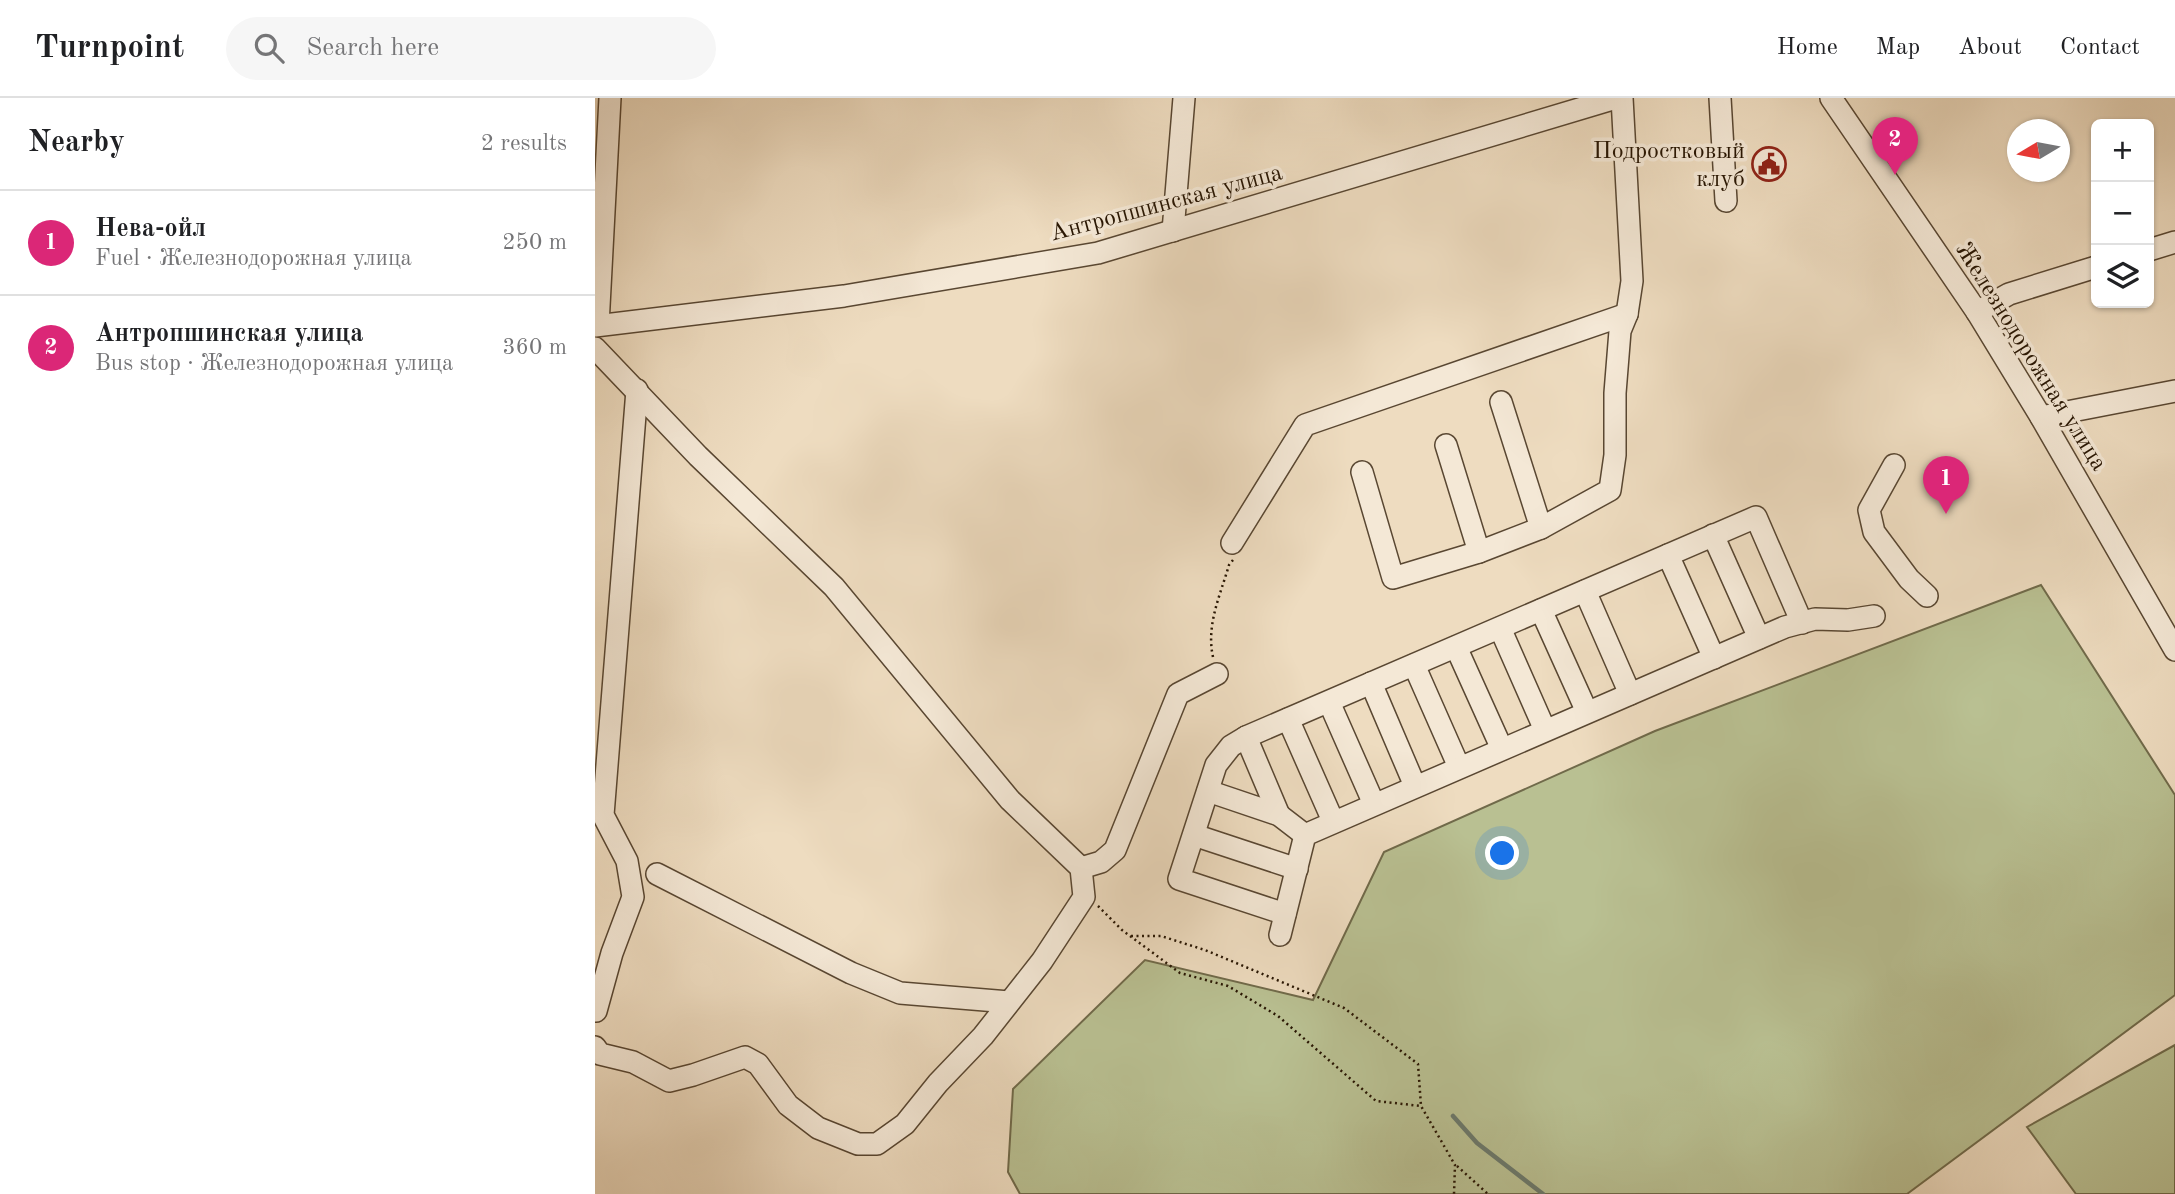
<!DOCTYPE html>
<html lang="en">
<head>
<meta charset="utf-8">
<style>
  :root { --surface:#fff; --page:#f6f6f6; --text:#202124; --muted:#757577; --line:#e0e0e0; --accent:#db2777 }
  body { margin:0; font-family:"Old Standard TT",serif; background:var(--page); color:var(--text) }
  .controls { position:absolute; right:21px; top:21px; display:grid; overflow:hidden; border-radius:10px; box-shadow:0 2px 5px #0004 }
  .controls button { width:63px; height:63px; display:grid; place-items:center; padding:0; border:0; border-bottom:2px solid var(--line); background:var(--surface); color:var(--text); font:35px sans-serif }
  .compass { position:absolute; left:1412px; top:21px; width:63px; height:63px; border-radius:50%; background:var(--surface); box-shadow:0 2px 5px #0004; rotate:260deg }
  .you { position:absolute; left:908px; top:756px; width:24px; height:24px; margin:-18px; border:5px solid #fff; border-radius:50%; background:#1a73e8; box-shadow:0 0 0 10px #1a73e833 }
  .badge { display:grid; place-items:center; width:46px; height:46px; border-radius:50%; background:var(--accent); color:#fff; font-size:23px; font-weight:700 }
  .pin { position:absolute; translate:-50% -58px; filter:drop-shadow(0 2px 4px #0008) }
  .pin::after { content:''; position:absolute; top:37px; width:24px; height:21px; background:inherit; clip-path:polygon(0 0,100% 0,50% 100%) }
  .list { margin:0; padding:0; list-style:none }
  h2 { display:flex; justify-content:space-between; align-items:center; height:91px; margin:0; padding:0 28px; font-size:30px }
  h2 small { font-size:23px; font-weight:400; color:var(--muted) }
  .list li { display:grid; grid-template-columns:46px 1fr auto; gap:21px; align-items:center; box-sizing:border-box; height:105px; padding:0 28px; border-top:2px solid var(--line) }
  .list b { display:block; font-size:26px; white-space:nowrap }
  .list p { margin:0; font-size:23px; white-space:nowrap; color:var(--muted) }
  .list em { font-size:23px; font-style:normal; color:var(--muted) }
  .icon { flex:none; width:38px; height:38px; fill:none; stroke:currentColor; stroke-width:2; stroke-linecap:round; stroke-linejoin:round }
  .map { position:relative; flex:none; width:1580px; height:1096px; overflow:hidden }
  header { display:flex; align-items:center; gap:42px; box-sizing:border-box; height:98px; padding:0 35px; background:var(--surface); border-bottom:2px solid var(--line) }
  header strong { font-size:33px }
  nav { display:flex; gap:38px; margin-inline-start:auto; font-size:24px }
  .search { width:490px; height:63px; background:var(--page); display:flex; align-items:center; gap:18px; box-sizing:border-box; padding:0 24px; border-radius:38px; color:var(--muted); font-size:26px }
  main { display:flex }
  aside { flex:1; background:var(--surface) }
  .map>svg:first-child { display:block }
  .green { fill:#b9c092; stroke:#706a4a; stroke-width:2 }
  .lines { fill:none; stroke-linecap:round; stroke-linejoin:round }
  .stream { stroke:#6b796c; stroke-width:4.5 }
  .minor-casing { stroke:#594732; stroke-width:24 }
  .path { stroke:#271502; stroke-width:2.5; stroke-dasharray:2 3.5; stroke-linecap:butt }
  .minor { stroke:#f4e8d6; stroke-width:21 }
  .labels { text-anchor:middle; stroke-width:7; stroke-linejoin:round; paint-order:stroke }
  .poi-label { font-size:24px; fill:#271502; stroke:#f4e8d6; text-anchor:end }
  .street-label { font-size:24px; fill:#271502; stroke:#f4e8d6 }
</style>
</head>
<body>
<header>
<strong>Turnpoint</strong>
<div class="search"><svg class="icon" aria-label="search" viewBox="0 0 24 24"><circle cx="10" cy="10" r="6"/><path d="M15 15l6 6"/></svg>Search here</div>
<nav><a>Home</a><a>Map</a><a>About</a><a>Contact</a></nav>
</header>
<main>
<aside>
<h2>Nearby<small>2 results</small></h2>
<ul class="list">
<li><span class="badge">1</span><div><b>Нева-ойл</b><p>Fuel · Железнодорожная улица</p></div><em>250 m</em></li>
<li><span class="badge">2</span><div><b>Антропшинская улица</b><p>Bus stop · Железнодорожная улица</p></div><em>360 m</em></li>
</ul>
</aside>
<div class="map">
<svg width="1580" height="1096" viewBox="0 0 1580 1096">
  <rect width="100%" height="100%" fill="#eedcc0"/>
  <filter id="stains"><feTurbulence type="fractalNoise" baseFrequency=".00286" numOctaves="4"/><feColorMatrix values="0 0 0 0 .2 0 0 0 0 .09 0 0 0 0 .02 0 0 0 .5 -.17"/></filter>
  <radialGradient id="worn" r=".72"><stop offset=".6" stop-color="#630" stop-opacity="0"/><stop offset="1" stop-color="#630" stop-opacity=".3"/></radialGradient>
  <g class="green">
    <polygon points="1446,487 1580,697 1580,897 1312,1096 425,1096 413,1074 418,991 550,862 718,902 789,754 1060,633"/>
    <polygon points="1580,947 1580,1096 1481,1096 1432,1029"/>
  </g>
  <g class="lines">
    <polyline class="stream" points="858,1018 882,1045 948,1096"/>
    <g class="minor-casing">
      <g id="minor">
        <polyline points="1125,0 1131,103"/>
        <polyline points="1236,0 1382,214 1446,319 1580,552"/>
        <polyline points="578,133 589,0"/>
        <polyline points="1554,152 1580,144"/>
        <polyline points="1382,214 1414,196 1501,169"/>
        <polyline points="3,227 15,0"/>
        <polyline points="0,228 249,198 503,155 1021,0"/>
        <polyline points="0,250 103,358 239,489 415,702 486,770 489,799 447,863 388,938 343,985 310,1026 282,1046 263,1046 223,1030 193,1007 163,966 150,959 98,977 74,983 38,964 5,956 0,949"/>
        <polyline points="906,304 946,430"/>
        <polyline points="1446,319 1580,293"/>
        <polyline points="851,347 884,454"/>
        <polyline points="1299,367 1274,412 1279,434 1314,481 1332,498"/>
        <polyline points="767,374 798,480 884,454 946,430 1015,392 1020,357 1020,295 1025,233 1032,216 1037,183 1027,0"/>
        <polyline points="1118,437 1164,540"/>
        <polyline points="637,445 710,327 1032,216"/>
        <polyline points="1073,457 1119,560"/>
        <polyline points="990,493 1035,596"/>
        <polyline points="946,512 992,614"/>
        <polyline points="905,530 950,632"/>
        <polyline points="861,549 907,651"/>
        <polyline points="819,567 864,669"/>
        <polyline points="776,585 820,688"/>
        <polyline points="734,604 779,706"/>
        <polyline points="693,621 738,723"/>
        <polyline points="651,639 684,717"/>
        <polyline points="613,693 684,717 710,737"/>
        <polyline points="599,737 702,771"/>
        <polyline points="486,770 506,764 520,752 583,596 622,576"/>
        <polyline points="62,776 256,875 305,895 414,904"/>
        <polyline points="690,816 584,781 621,667 636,648 651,639 1161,419 1207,525"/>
        <polyline points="685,837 710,737 1190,529 1220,521 1253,522 1279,518"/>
        <polyline points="1,913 17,855 38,799 32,763 8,717 42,292"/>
      </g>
    </g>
    <g class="path">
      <path d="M 618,559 C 611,527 625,498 634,467 L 638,462"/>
      <polyline points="503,808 527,832 585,875 633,888 683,918 781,1003 826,1008"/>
      <polyline points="536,838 566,838 610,852 749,910 823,966 826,1008 860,1067 859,1096"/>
      <polyline points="862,1068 893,1096"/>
    </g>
    <use href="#minor" class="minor"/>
  </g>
  <defs>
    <g id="civic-ring" transform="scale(1.75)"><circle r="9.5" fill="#f4e8d6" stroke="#8f2418" stroke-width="1.5"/><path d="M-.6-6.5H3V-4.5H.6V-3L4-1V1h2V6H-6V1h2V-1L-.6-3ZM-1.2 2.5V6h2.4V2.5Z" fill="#8f2418"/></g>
  </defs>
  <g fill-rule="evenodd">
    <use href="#civic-ring" x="1174" y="66"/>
  </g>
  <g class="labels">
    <g class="poi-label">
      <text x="1150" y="60">Подростковый<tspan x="1150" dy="28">клуб</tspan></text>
    </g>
    <g class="street-label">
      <text transform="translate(571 104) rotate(-15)" y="8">Антропшинская улица</text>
      <text transform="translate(1437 258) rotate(58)" y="8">Железнодорожная улица</text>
    </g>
  </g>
  <rect width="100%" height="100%" filter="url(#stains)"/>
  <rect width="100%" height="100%" fill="url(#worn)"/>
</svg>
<div class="controls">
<button>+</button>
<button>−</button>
<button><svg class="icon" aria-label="layers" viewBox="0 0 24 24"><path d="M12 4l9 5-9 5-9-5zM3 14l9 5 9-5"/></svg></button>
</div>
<svg class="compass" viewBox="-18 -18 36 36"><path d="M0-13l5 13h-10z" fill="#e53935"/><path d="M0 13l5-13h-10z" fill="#757577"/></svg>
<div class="you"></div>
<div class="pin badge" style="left:1351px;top:416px">1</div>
<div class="pin badge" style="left:1300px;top:77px">2</div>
</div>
</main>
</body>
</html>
